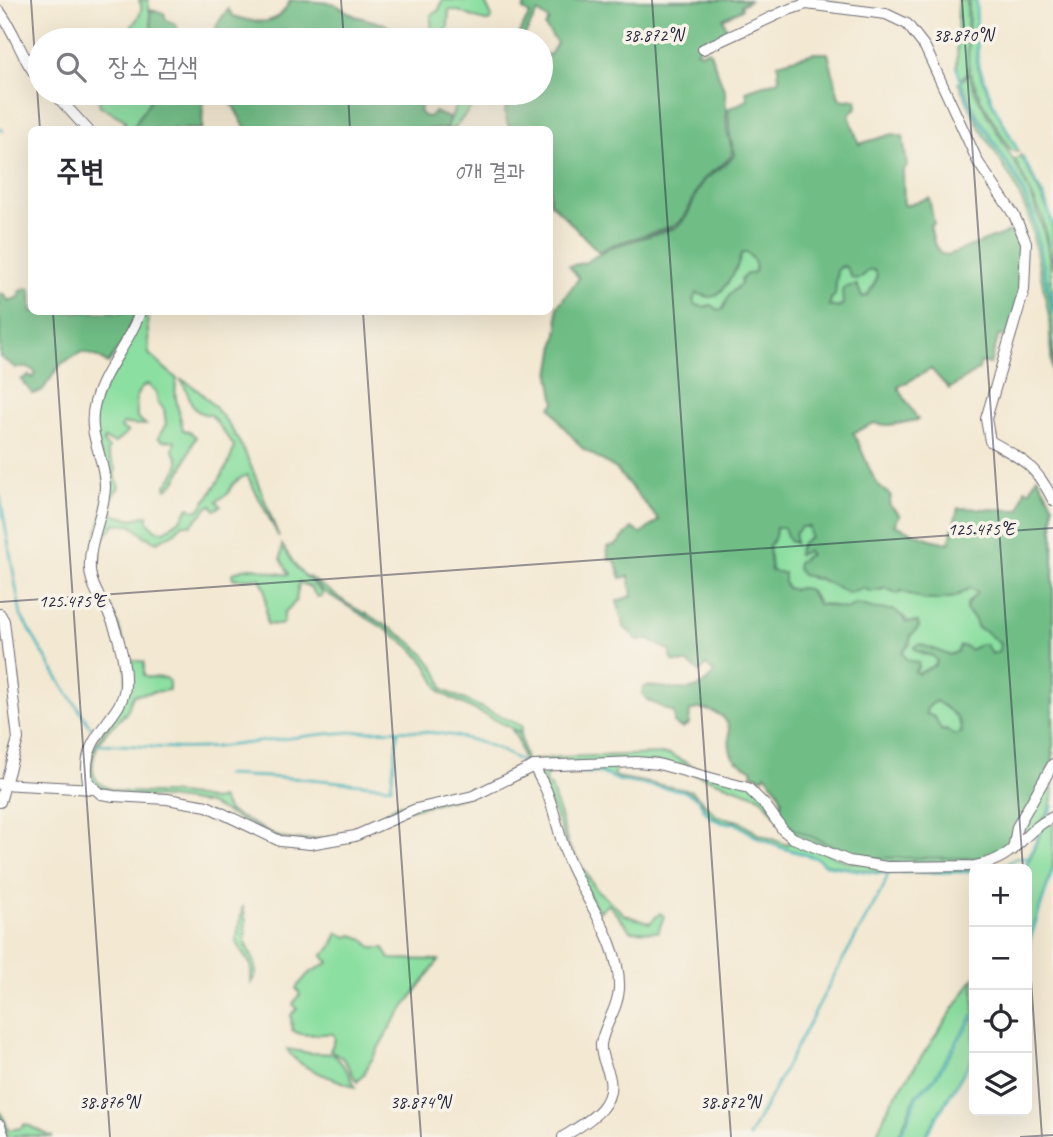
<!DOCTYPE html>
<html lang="ko">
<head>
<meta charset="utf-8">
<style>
  :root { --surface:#fff; --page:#f7f7f7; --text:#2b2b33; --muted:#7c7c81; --line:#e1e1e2 }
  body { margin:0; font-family:Caveat,"Poor Story",sans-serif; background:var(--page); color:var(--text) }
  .controls { position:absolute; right:21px; bottom:21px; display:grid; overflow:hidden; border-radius:10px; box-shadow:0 7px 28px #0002 }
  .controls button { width:63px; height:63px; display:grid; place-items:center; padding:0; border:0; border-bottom:2px solid var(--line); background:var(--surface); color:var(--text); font:35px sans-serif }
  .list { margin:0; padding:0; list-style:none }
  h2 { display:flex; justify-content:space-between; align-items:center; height:91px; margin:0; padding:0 28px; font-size:30px }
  h2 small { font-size:23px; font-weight:400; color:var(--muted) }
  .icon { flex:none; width:38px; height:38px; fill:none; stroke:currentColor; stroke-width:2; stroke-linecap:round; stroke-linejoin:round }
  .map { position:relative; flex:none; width:1053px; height:1137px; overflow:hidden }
  .search { position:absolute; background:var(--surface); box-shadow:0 7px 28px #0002; left:28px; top:28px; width:525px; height:77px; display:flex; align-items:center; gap:18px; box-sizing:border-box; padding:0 24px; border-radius:38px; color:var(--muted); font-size:26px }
  .panel { position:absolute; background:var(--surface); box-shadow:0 7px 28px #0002; left:28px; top:126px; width:525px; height:189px; border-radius:10px }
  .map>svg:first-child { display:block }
  .green { fill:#8bdfa0; stroke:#56806e; stroke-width:2 }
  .forest { fill:#70be86; stroke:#497060; stroke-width:2; fill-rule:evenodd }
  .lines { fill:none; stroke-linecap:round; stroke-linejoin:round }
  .stream { stroke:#45b5bc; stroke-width:2.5 }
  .minor-casing { stroke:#6b6770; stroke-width:12 }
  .minor { stroke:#fff; stroke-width:10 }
  .ticks { fill:none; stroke:#22223b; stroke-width:2; stroke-opacity:0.45 }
  .ticks-label { font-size:18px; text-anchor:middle; fill:#22223b; stroke:#f7f3e8; stroke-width:7; stroke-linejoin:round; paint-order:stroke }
</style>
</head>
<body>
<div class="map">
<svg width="1053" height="1137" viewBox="0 0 1053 1137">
  <rect width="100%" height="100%" fill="#f7f3e8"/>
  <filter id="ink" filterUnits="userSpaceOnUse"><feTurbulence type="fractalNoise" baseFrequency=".0143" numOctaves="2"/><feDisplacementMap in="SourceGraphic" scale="14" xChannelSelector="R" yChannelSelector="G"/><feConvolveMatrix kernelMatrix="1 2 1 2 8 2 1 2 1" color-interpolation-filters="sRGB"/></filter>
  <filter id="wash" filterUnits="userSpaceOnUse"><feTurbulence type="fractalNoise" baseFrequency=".00686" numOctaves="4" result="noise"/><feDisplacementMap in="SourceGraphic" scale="28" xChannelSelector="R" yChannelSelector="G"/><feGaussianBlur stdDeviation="1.57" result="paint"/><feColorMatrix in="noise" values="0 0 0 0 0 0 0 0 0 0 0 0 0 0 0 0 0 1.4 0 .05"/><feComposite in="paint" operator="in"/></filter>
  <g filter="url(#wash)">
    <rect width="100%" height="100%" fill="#f3e8d2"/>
    <g class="green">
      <path d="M 139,0 L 148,0 L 153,40 L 131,40 L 130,29 C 136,20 146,11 139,0 Z"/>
      <path d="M 442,0 L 484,0 L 492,17 L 489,21 C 474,21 463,9 449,10 L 447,40 L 432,40 L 431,15 L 439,10 Z"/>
      <polygon points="958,0 967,0 968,73 960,79 957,67"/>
      <polygon points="969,0 976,0 977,64 993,105 1018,151 1016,152 1010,149 981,100 970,73 968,63"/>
      <path d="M 969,75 C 977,101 993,123 1006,147 C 1039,205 1053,243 1053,310 L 1033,214 L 1018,179 L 973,108 L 961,81 Z"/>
      <polygon points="960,82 972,109 1017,180 1032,215 1053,318 1053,389 1049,316 1029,217 1014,183 980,128 958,83"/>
      <path d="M 93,93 L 153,93 C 149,108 136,116 134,130 L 124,129 L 125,120 L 100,106 L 98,96 Z"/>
      <polygon points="468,93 480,93 467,113 453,129 446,130 454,111 454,105 461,102"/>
      <polygon points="1021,155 1049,212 1053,227 1053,268 1042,216 1015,160"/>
      <path d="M 745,252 C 753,258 757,262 755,272 L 745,275 L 741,279 L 741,284 L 730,294 L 723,310 L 718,310 L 709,305 L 704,307 L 695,305 L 693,300 L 697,293 L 716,295 C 728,281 737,272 741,254 Z"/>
      <polygon points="843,266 861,278 869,270 874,270 877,274 876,281 867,296 862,297 857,285 845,287 843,304 838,308 829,306 831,299 835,295 837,270"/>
      <path d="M 142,312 L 147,312 L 149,354 L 177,379 C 172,395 180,412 183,430 L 190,432 L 196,437 C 187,453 182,479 167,489 L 166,485 C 174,474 185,464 173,451 L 175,440 L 163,441 L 158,438 L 166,424 L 164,409 L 158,403 L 156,392 L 147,384 C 132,394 137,401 137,417 L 146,425 L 123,424 L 121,428 L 128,432 L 115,443 L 104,439 L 104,444 L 109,448 L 107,452 L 116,470 L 114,474 L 119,487 C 112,497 108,503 114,515 L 133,519 L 148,515 L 148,521 L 155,530 L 165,531 L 181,519 L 189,507 L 196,511 L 200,509 C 210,494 232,464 234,446 L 211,415 C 187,413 193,398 181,380 C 190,382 196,389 203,395 C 245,433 258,486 279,537 L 247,475 C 240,478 230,484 229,493 L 217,501 L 221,506 L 215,510 L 211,505 L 208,507 L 191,525 L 183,524 L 175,532 L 157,542 L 146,537 L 131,525 L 114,524 C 111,531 104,535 101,542 C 98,549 101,558 99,565 L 94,566 C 94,586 108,599 115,616 C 120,630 124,644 128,659 L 144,662 L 144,675 L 148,677 L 166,678 L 169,681 L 169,690 L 134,695 C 130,700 129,710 125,714 C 115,725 102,733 97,747 C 74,804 144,790 177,794 C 189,795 202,798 214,800 L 221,798 L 228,811 L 279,837 L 290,840 L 329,838 L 362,829 L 379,820 L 396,805 L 409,803 L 427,795 L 471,792 L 497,780 L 522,764 L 524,765 L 518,740 L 511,728 L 520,734 L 527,766 L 478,793 L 404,811 L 351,835 L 306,842 L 276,838 L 209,804 L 167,798 L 114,795 L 104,792 L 91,782 C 80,741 124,718 126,680 C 128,655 119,624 106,603 C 100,592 93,582 92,569 C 90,541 108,514 106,485 C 105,456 88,432 97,402 C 106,370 132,344 142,312 Z"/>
      <path d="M 801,526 L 810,527 L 810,537 L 801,544 L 810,554 L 799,562 L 810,578 L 820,579 L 848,593 L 863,588 L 878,591 L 886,588 L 894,591 L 910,592 L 922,599 L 935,600 L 955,597 L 970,588 L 978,593 L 969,601 L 969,614 L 974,618 L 978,628 L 985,631 L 1000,643 L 999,652 L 992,654 L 985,644 C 977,648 958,654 950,655 C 937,656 940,648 921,654 L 934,656 L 937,660 L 935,665 L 918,674 L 915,671 L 918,663 L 907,660 L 902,652 L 911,635 L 915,631 L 903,616 L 874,609 L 845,610 L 826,604 L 819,605 L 812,593 L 800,588 L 793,590 L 787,588 L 784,582 L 771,571 L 768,546 L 773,542 L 776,528 L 784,527 L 795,543 L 795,534 Z"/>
      <path d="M 282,545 L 297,568 L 322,593 L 322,596 L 317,597 L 310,587 L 299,582 L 296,601 L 284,613 L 284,622 L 280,625 L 267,624 L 265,589 L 260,578 L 236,579 L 233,578 L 232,574 C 255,559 271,577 289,574 L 281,559 Z"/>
      <path d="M 307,576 C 321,584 334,595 348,604 C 382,624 436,647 443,690 L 522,726 L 521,733 L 441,693 L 426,664 L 414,650 L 390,632 L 323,591 Z"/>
      <path d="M 936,700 C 947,709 963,716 961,733 L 954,735 L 948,731 L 941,730 L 926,714 L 927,708 Z"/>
      <path d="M 669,754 L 695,767 L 741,776 L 759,783 L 766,790 L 785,821 L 792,828 L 842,850 L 874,858 L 949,856 C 970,862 988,856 1007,848 L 989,862 L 867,863 L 791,834 L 761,797 L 661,762 L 533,764 L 531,761 L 560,757 Z"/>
      <polygon points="620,764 614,774 617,777 692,791 717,816 739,821 759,834 787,845 792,839 848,862 974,869 974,871 875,872 825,864 816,858 783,848 760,838 735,822 723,822 714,818 705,810 699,798 683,790 620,780 601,773 548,771 545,779 548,786 551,786 569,846 596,889 625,915 650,923 660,913 664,916 658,932 631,931 608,904 599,912 580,878 536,767"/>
      <path d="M 1053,768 C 1053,812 1053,812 1020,842 L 1019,827 Z"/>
      <polygon points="1053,818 1053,867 1027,948 1027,869 1025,869 1046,821"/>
      <polygon points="243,906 246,922 245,942 255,963 256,974 251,983 251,965 236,942"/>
      <path d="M 338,933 L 347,937 L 353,935 L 364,939 L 372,948 L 384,948 L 390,959 L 439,960 L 392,1024 L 363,1075 L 357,1082 C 350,1070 344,1054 330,1051 L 335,1039 L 333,1034 C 318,1032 305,1039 292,1030 L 291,1015 L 297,1009 L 293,1004 L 300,994 L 296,988 L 308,974 L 329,962 L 322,956 L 331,948 Z"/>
      <polygon points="974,978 974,1013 934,1078 916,1095 898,1137 875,1137 890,1104"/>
      <polygon points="974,1015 974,1055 924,1137 899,1137 917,1096 935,1079"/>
      <path d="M 287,1049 L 309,1053 L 334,1054 L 349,1073 L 355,1087 C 335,1078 298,1070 287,1049 Z"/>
      <path d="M 0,1111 L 9,1130 L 21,1128 L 25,1124 L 53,1137 C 38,1137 20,1133 8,1137 L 0,1118 Z"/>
    </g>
    <g class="forest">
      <path d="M 290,0 L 333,3 L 355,16 L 384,24 L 402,35 L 406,40 L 208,40 L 214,34 L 218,23 L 228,9 L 233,16 C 257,24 279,27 290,0 Z"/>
      <path d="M 527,0 L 751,0 L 741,5 L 742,9 L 723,19 L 728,31 L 696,51 L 700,53 L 709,50 L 725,92 L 727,131 L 733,153 C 726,165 713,169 704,179 C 691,194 692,215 674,226 L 612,245 L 599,252 L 550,202 L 550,130 L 509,129 L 505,113 L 507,93 L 541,93 L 541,53 L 550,55 L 557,43 L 545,27 L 549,20 L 538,12 L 522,40 L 515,40 L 530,14 L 523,10 Z"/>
      <polygon points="150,10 164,13 166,20 176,24 181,40 153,40"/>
      <path d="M 814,53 L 828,53 L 839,98 L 844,100 L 856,99 L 857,107 L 849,115 L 859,144 L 893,134 L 903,136 L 907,166 L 903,170 L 904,206 L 929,198 L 934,224 L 930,225 L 934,243 L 941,254 L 948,255 L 1014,230 L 1011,223 L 1012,216 C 1033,254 1019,297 1009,338 L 999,335 L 990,364 L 981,362 L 978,370 L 949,389 L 931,369 L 898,387 L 918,420 C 904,422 888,428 874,423 L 853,433 C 863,448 870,478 882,489 C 885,492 889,493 891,496 L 889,505 L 900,515 L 894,525 L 930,539 L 949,543 L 958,508 L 1020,510 L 1025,489 L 1030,491 L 1037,476 L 1053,505 L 1053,760 L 1012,849 L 1004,849 L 984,858 L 874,858 L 861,856 L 842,850 L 795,830 L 787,824 L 779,811 L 782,800 L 777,789 L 765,774 L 763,778 L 752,774 L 753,770 C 747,767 738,763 734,758 C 726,748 732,735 728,725 C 724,712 701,706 690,711 L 689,724 L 682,728 L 674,724 L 674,713 L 647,700 L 642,693 L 643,688 L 647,686 C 674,687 698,699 714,672 L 706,665 L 700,672 L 688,663 L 674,662 L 671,658 L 671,651 L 649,640 L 638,640 L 624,627 L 617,601 L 632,596 L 629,576 L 621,578 L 615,560 L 609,560 L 607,547 L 616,545 L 632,528 L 641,534 L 659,520 L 616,469 L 582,448 L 562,425 L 551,407 L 555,403 L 550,375 L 558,327 L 557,307 L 579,278 L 569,266 L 584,263 L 612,247 L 675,228 C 693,216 692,195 705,180 C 715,170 728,166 735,154 L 730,137 L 728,109 L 748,100 L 746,91 L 779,80 L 778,63 ZM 746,252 C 753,258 757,262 755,272 L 745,275 L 741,280 L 741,284 L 730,294 L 723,309 L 718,310 L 712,305 L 704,307 L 695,305 L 693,300 L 697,293 C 701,294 704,296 708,297 C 723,299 739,265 741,254 ZM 843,266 L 847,268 L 852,278 C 861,281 863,275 869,270 L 874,270 L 877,274 L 876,281 L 867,296 L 862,297 L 857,285 L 845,287 L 842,291 L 843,304 L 838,308 L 829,306 L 831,299 L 835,295 L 837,270 ZM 801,527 L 809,527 L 810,537 C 803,542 798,546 798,555 L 807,551 L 810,554 L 798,562 L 797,569 L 802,575 L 820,579 L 848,593 L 863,588 L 871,592 L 886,588 L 898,594 L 901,591 L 922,599 L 935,600 L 955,597 L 970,588 L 977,593 L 967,604 L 966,610 L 974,618 L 978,628 L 985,631 L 1000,644 L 999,651 L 992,654 L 985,644 L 980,644 L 970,650 L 965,646 L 960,646 L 957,652 L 949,655 L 920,644 L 914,647 L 916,651 L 933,656 L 937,661 L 935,665 L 918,674 L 915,671 L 919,667 L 918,663 L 907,660 L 902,652 L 909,645 L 911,635 L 919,627 L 918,622 L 906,622 C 898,609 892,609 877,609 C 870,608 863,605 855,604 C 843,615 832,602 819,605 L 808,589 L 800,588 L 793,590 L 787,588 L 784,582 L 784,573 L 771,571 L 769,546 L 775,537 L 776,528 L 784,528 L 789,541 L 795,543 L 795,534 ZM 936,701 C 947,709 963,717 961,733 L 954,735 L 948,731 L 941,730 L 935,717 L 926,714 L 927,708 Z"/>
      <path d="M 153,93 L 201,93 L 203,103 L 202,129 L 134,129 C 136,116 149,108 153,93 Z"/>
      <polygon points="226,93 428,93 419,111 423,116 429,117 434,112 449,118 446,129 246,129"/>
      <polygon points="27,288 31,290 32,312 137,312 128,335 108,364 98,357 82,352 61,364 42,391 33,394 21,380 29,375 33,378 36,373 30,368 16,368 0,357 0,294 2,293 9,301 19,297 19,292"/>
    </g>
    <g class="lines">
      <g class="stream">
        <polyline points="976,0 978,63 994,105 1017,148"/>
        <polyline points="957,68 961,84 972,109 1018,179 1033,215 1053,313"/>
        <polyline points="0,128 3,131"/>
        <polyline points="1023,157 1045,199 1053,225"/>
        <polyline points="0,495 21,616 56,675 94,732"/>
        <path d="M 98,744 C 137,745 178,751 216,747 C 306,738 445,707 524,764"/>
        <polyline points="557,773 601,773 620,781 683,791 698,799 704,810 713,819 723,823 735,823 759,839 782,848 816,858 825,865 875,873 974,872"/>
        <polyline points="225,775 310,779 391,787 398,731"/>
        <polyline points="1048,815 1053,806"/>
        <polyline points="999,869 1016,858 1027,858"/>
        <polyline points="1024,869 1042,827"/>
        <polyline points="1027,949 1053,869"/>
        <polyline points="749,1137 836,972 883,888 888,874"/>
        <polyline points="899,1137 907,1122 917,1096 935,1078 974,1014"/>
        <polyline points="925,1137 974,1056"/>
      </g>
    </g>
  </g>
  <g filter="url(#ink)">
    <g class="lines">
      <g class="minor-casing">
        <g id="minor">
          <path d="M 0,12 C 16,33 22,60 40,80"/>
          <path d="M 703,49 L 785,11 L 806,4 L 886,14 L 907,24 L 925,47 L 978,162 L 1014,215 L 1026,242 L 1024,290 L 986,419 L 990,441 C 1023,459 1036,466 1053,500"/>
          <polyline points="54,93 88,130"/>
          <path d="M 140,312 C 129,344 104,369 95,402 C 86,436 105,456 105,486 C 105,513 88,540 90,569 C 91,589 106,605 113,623 C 120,641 126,666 125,686 C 123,719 79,734 88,782 L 101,794 L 114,796 L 167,799 L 207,806 L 280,841 L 310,844 L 355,836 L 416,809 L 473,796 L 534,766 L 637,762 L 658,764 L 748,788 L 766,806 L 783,830 L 793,838 L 849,861 L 887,867 L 975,866 C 1019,858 1019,833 1053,817"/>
          <polyline points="0,614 4,621 18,739 0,802"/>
          <path d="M 534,766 C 538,776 545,785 548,795 C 557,818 560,843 571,866 C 588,904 621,945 619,989 C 618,1009 604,1025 601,1044 C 600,1055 606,1065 609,1075 C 618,1107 586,1122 563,1137"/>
          <polyline points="0,784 94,789"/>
          <polyline points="1013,850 1017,827 1053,764"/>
          <polyline points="0,1125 4,1137"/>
        </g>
      </g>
      <use href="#minor" class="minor"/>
    </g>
  </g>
  <path class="ticks" d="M 31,0 L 40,130M 341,0 L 344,40M 652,0 L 731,1137M 962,0 L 1023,869M 348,93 L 350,130M 53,312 L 110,1137M 363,312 L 421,1137M 0,602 L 1053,528M 1027,923 L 1042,1137M 1020,1137 L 1053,1135"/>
  <g class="ticks-label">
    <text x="653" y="41">38.872°N</text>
    <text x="963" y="41">38.870°N</text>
    <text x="981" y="535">125.475°E</text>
    <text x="72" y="607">125.475°E</text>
    <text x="109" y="1108">38.876°N</text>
    <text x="420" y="1108">38.874°N</text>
    <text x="730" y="1108">38.872°N</text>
  </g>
</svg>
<div class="controls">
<button>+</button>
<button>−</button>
<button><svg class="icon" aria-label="locate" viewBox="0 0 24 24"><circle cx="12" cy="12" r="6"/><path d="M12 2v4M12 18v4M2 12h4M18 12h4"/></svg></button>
<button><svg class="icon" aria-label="layers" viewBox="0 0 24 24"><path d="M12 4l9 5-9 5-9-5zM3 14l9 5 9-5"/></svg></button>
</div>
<div class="search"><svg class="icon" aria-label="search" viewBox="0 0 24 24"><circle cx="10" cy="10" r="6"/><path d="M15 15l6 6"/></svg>장소 검색</div>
<section class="panel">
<h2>주변<small>0개 결과</small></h2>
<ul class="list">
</ul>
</section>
</div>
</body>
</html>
